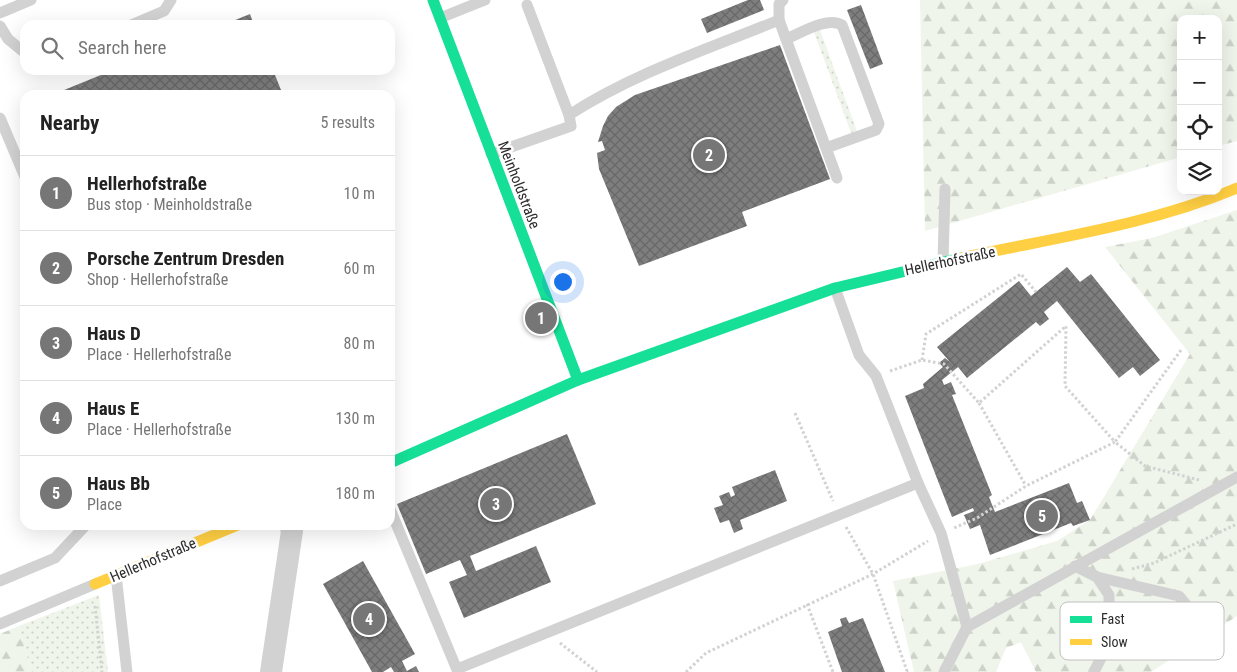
<!DOCTYPE html>
<html lang="en">
<head>
<meta charset="utf-8">
<style>
  :root { --surface:#fff; --page:#f2f2f2; --text:#222; --muted:#767676; --line:#e0e0e0; --accent:#767676 }
  body { margin:0; font-family:"Roboto Condensed",sans-serif; background:var(--page); color:var(--text) }
  .controls { position:absolute; right:15px; top:15px; display:grid; overflow:hidden; border-radius:10px; box-shadow:0 5px 20px #0002 }
  .controls button { width:45px; height:45px; display:grid; place-items:center; padding:0; border:0; border-bottom:1px solid var(--line); background:var(--surface); color:var(--text); font:25px sans-serif }
  .you { position:absolute; left:562px; top:281px; width:18px; height:18px; margin:-12px; border:4px solid #fff; border-radius:50%; background:#1a73e8; box-shadow:0 0 0 8px #1a73e833 }
  .badge { display:grid; place-items:center; width:32px; height:32px; border-radius:50%; background:var(--accent); color:#fff; font-size:16px; font-weight:700 }
  .pin { position:absolute; translate:-50% -50%; border:2px solid #fff; box-shadow:0 1px 5px #0006 }
  .list { margin:0; padding:0; list-style:none }
  h2 { display:flex; justify-content:space-between; align-items:center; height:65px; margin:0; padding:0 20px; font-size:21px }
  h2 small { font-size:16px; font-weight:400; color:var(--muted) }
  .list li { display:grid; grid-template-columns:32px 1fr auto; gap:15px; align-items:center; box-sizing:border-box; height:75px; padding:0 20px; border-top:1px solid var(--line) }
  .list b { display:block; font-size:19px; white-space:nowrap }
  .list p { margin:0; font-size:16px; white-space:nowrap; color:var(--muted) }
  .list em { font-size:16px; font-style:normal; color:var(--muted) }
  .icon { flex:none; width:28px; height:28px; fill:none; stroke:currentColor; stroke-width:2; stroke-linecap:round; stroke-linejoin:round }
  .map { position:relative; flex:none; width:1237px; height:672px; overflow:hidden }
  .search { position:absolute; background:var(--surface); box-shadow:0 5px 20px #0002; left:20px; top:20px; width:375px; height:55px; display:flex; align-items:center; gap:12px; box-sizing:border-box; padding:0 18px; border-radius:15px; color:var(--muted); font-size:19px }
  .panel { position:absolute; background:var(--surface); box-shadow:0 5px 20px #0002; left:20px; top:90px; width:375px; height:440px; border-radius:15px }
  .map>svg:first-child { display:block }
  .grass { fill:url(#grass-dots) }
  .forest { fill:url(#forest-firs) }
  .building { fill:url(#building-cross-hatch) }
  .lines { fill:none; stroke-linecap:round; stroke-linejoin:round }
  .path { stroke:#d2d2d2; stroke-width:3; stroke-dasharray:2.5 2.5; stroke-linecap:butt }
  .lane { stroke:#d2d2d2; stroke-width:11 }
  .street { stroke:#d2d2d2; stroke-width:22 }
  .fast { stroke:#16e098; stroke-width:11 }
  .slow { stroke:#ffcf43; stroke-width:11 }
  .labels { text-anchor:middle; stroke-width:5; stroke-linejoin:round; paint-order:stroke }
  .street-label { font-size:15px; fill:#2d2d2d; stroke:#fff }
  .key { fill:#fff; stroke:#c0c0c0; stroke-width:1 }
  .key-label { font-size:14px; fill:#2d2d2d }
</style>
</head>
<body>
<div class="map">
<svg width="1237" height="672" viewBox="0 0 1237 672">
  <defs>
    <pattern id="grass-dots" width="8" height="8" patternUnits="userSpaceOnUse" patternTransform="scale(1.25)"><rect width="8" height="8" fill="#eff5ea"/><path d="M2 2h.1M6 6h.1" fill="none" stroke="#cdd2c9" stroke-width="1.8" stroke-linecap="round"/></pattern>
    <pattern id="forest-firs" width="22" height="20" patternUnits="userSpaceOnUse" patternTransform="scale(1.25)"><rect width="22" height="20" fill="#eff5ea"/><path d="M5 1l3.5 6h-7zM16 11l3.5 6h-7z" fill="#cdd2c9"/></pattern>
    <pattern id="building-cross-hatch" width="8" height="8" patternUnits="userSpaceOnUse" patternTransform="scale(1.25)"><rect width="8" height="8" fill="#7e7e7e"/><path d="M0 0l8 8M0 8l8-8" fill="none" stroke="#686868"/></pattern>
  </defs>
  <rect width="100%" height="100%" fill="#fff"/>
  <g class="grass">
    <polygon points="820,30 857,131 851,133 814,32"/>
    <polygon points="99,595 108,672 31,672 19,626"/>
  </g>
  <g class="forest">
    <polygon points="920,0 1237,0 1237,141 1218,146 1218,19 1181,19 1181,157 925,231"/>
    <polygon points="1237,210 1237,616 1151,672 1036,672 1021,642 1006,648 996,672 914,672 893,581 978,564 1057,541 1090,520 1190,354 1105,247 1152,238"/>
    <polygon points="19,626 31,672 0,672 0,634"/>
  </g>
  <g class="building">
    <polygon points="748,0 760,0 764,10 707,33 701,19"/>
    <polygon points="861,5 883,64 870,69 847,10"/>
    <polygon points="250,14 254,25 223,25"/>
    <polygon points="780,45 830,179 742,212 747,226 639,266 599,169 597,153 605,150 602,141 598,142 603,126 608,116 616,107 635,95"/>
    <polygon points="113,70 273,70 283,95 52,95"/>
    <polygon points="1067,267 1080,282 1091,274 1160,360 1140,376 1133,367 1119,378 1057,301 1044,312 1049,319 1040,326 1036,322 967,378 958,367 942,380 944,385 951,382 956,394 952,395 992,495 989,497 995,512 1069,483 1077,503 1082,501 1090,520 1073,526 1071,523 990,555 980,525 970,529 964,515 974,511 973,508 952,517 905,396 924,388 923,384 943,367 939,363 945,358 950,362 937,347 1019,281 1031,296"/>
    <polygon points="567,434 596,504 470,556 476,571 536,546 551,582 464,618 449,582 467,575 460,560 426,574 397,504"/>
    <polygon points="775,470 787,501 740,520 743,529 734,533 729,520 720,523 714,508 723,505 719,496 729,492 731,497 735,495 732,487"/>
    <polygon points="363,561 415,654 402,661 407,671 416,666 419,672 394,672 391,667 383,672 372,672 323,584"/>
    <polygon points="846,617 849,623 863,618 885,672 842,672 828,632 842,626 840,619"/>
  </g>
  <g class="lines">
    <g class="path">
      <polyline points="1181,350 1115,442 1145,466 1199,480"/>
      <polyline points="922,360 926,334 1021,274 1036,292"/>
      <polyline points="890,371 922,360 944,364 979,403 1066,326 1065,386 1115,442 1026,486 977,518 954,528"/>
      <polyline points="979,403 1026,486"/>
      <polyline points="795,413 833,501"/>
      <polyline points="846,527 873,574 907,671 905,672"/>
      <polyline points="1132,569 1154,563 1237,524"/>
      <polyline points="807,604 833,672"/>
      <polyline points="95,606 102,672"/>
      <polyline points="560,643 597,672"/>
      <polyline points="686,672 706,653 873,574 928,541"/>
    </g>
    <g class="lane">
      <polyline points="0,13 31,0"/>
      <polyline points="440,18 485,0"/>
      <polyline points="779,20 837,178"/>
      <polyline points="131,25 164,11 171,0"/>
      <polyline points="0,26 8,39 25,53"/>
      <path d="M 786,39 C 801,33 827,16 842,25 L 879,124 L 876,130 L 826,148"/>
      <path d="M 569,115 C 634,73 708,49 779,20 L 779,4 L 783,0"/>
      <polyline points="0,118 25,177"/>
      <polyline points="491,154 571,126 569,115 527,5"/>
      <polyline points="943,262 945,189"/>
      <polyline points="835,288 859,355 876,376 918,483 941,533 967,627 944,672"/>
      <polyline points="390,509 458,672"/>
      <polyline points="1075,566 1097,577 1179,596 1210,634"/>
      <polyline points="116,575 127,672"/>
      <polyline points="0,581 55,558 86,525"/>
      <polyline points="0,624 95,584"/>
      <polyline points="967,627 1237,477"/>
      <polyline points="457,669 918,483"/>
      <polyline points="1094,672 1109,642 1109,595 1097,577"/>
    </g>
    <polyline class="street" points="271,672 292,531 290,525"/>
    <g class="fast">
      <polyline points="433,0 578,380"/>
      <polyline points="390,463 578,380 835,288 961,258"/>
    </g>
    <g class="slow">
      <path d="M 961,258 C 1053,238 1149,225 1237,188"/>
      <polyline points="95,584 238,525"/>
    </g>
  </g>
  <g class="labels">
    <g class="street-label">
      <text transform="translate(519 185) rotate(69)" y="5">Meinholdstraße</text>
      <text transform="translate(950 261) rotate(-12)" y="5">Hellerhofstraße</text>
      <text transform="translate(153 560) rotate(-23)" y="5">Hellerhofstraße</text>
    </g>
  </g>
  <rect x="1060" y="602" width="164" height="58" rx="8" class="key"/>
  <rect x="1070" y="616" width="22" height="7" fill="#16e098"/>
  <rect x="1070" y="639" width="22" height="6" fill="#ffcf43"/>
  <g class="key-label">
    <text x="1101" y="624">Fast</text>
    <text x="1101" y="647">Slow</text>
  </g>
</svg>
<div class="controls">
<button>+</button>
<button>−</button>
<button><svg class="icon" aria-label="locate" viewBox="0 0 24 24"><circle cx="12" cy="12" r="6"/><path d="M12 2v4M12 18v4M2 12h4M18 12h4"/></svg></button>
<button><svg class="icon" aria-label="layers" viewBox="0 0 24 24"><path d="M12 4l9 5-9 5-9-5zM3 14l9 5 9-5"/></svg></button>
</div>
<div class="you"></div>
<div class="pin badge" style="left:541px;top:318px">1</div>
<div class="pin badge" style="left:709px;top:155px">2</div>
<div class="pin badge" style="left:496px;top:504px">3</div>
<div class="pin badge" style="left:369px;top:619px">4</div>
<div class="pin badge" style="left:1042px;top:516px">5</div>
<div class="search"><svg class="icon" aria-label="search" viewBox="0 0 24 24"><circle cx="10" cy="10" r="6"/><path d="M15 15l6 6"/></svg>Search here</div>
<section class="panel">
<h2>Nearby<small>5 results</small></h2>
<ul class="list">
<li><span class="badge">1</span><div><b>Hellerhofstraße</b><p>Bus stop · Meinholdstraße</p></div><em>10 m</em></li>
<li><span class="badge">2</span><div><b>Porsche Zentrum Dresden</b><p>Shop · Hellerhofstraße</p></div><em>60 m</em></li>
<li><span class="badge">3</span><div><b>Haus D</b><p>Place · Hellerhofstraße</p></div><em>80 m</em></li>
<li><span class="badge">4</span><div><b>Haus E</b><p>Place · Hellerhofstraße</p></div><em>130 m</em></li>
<li><span class="badge">5</span><div><b>Haus Bb</b><p>Place</p></div><em>180 m</em></li>
</ul>
</section>
</div>
</body>
</html>
